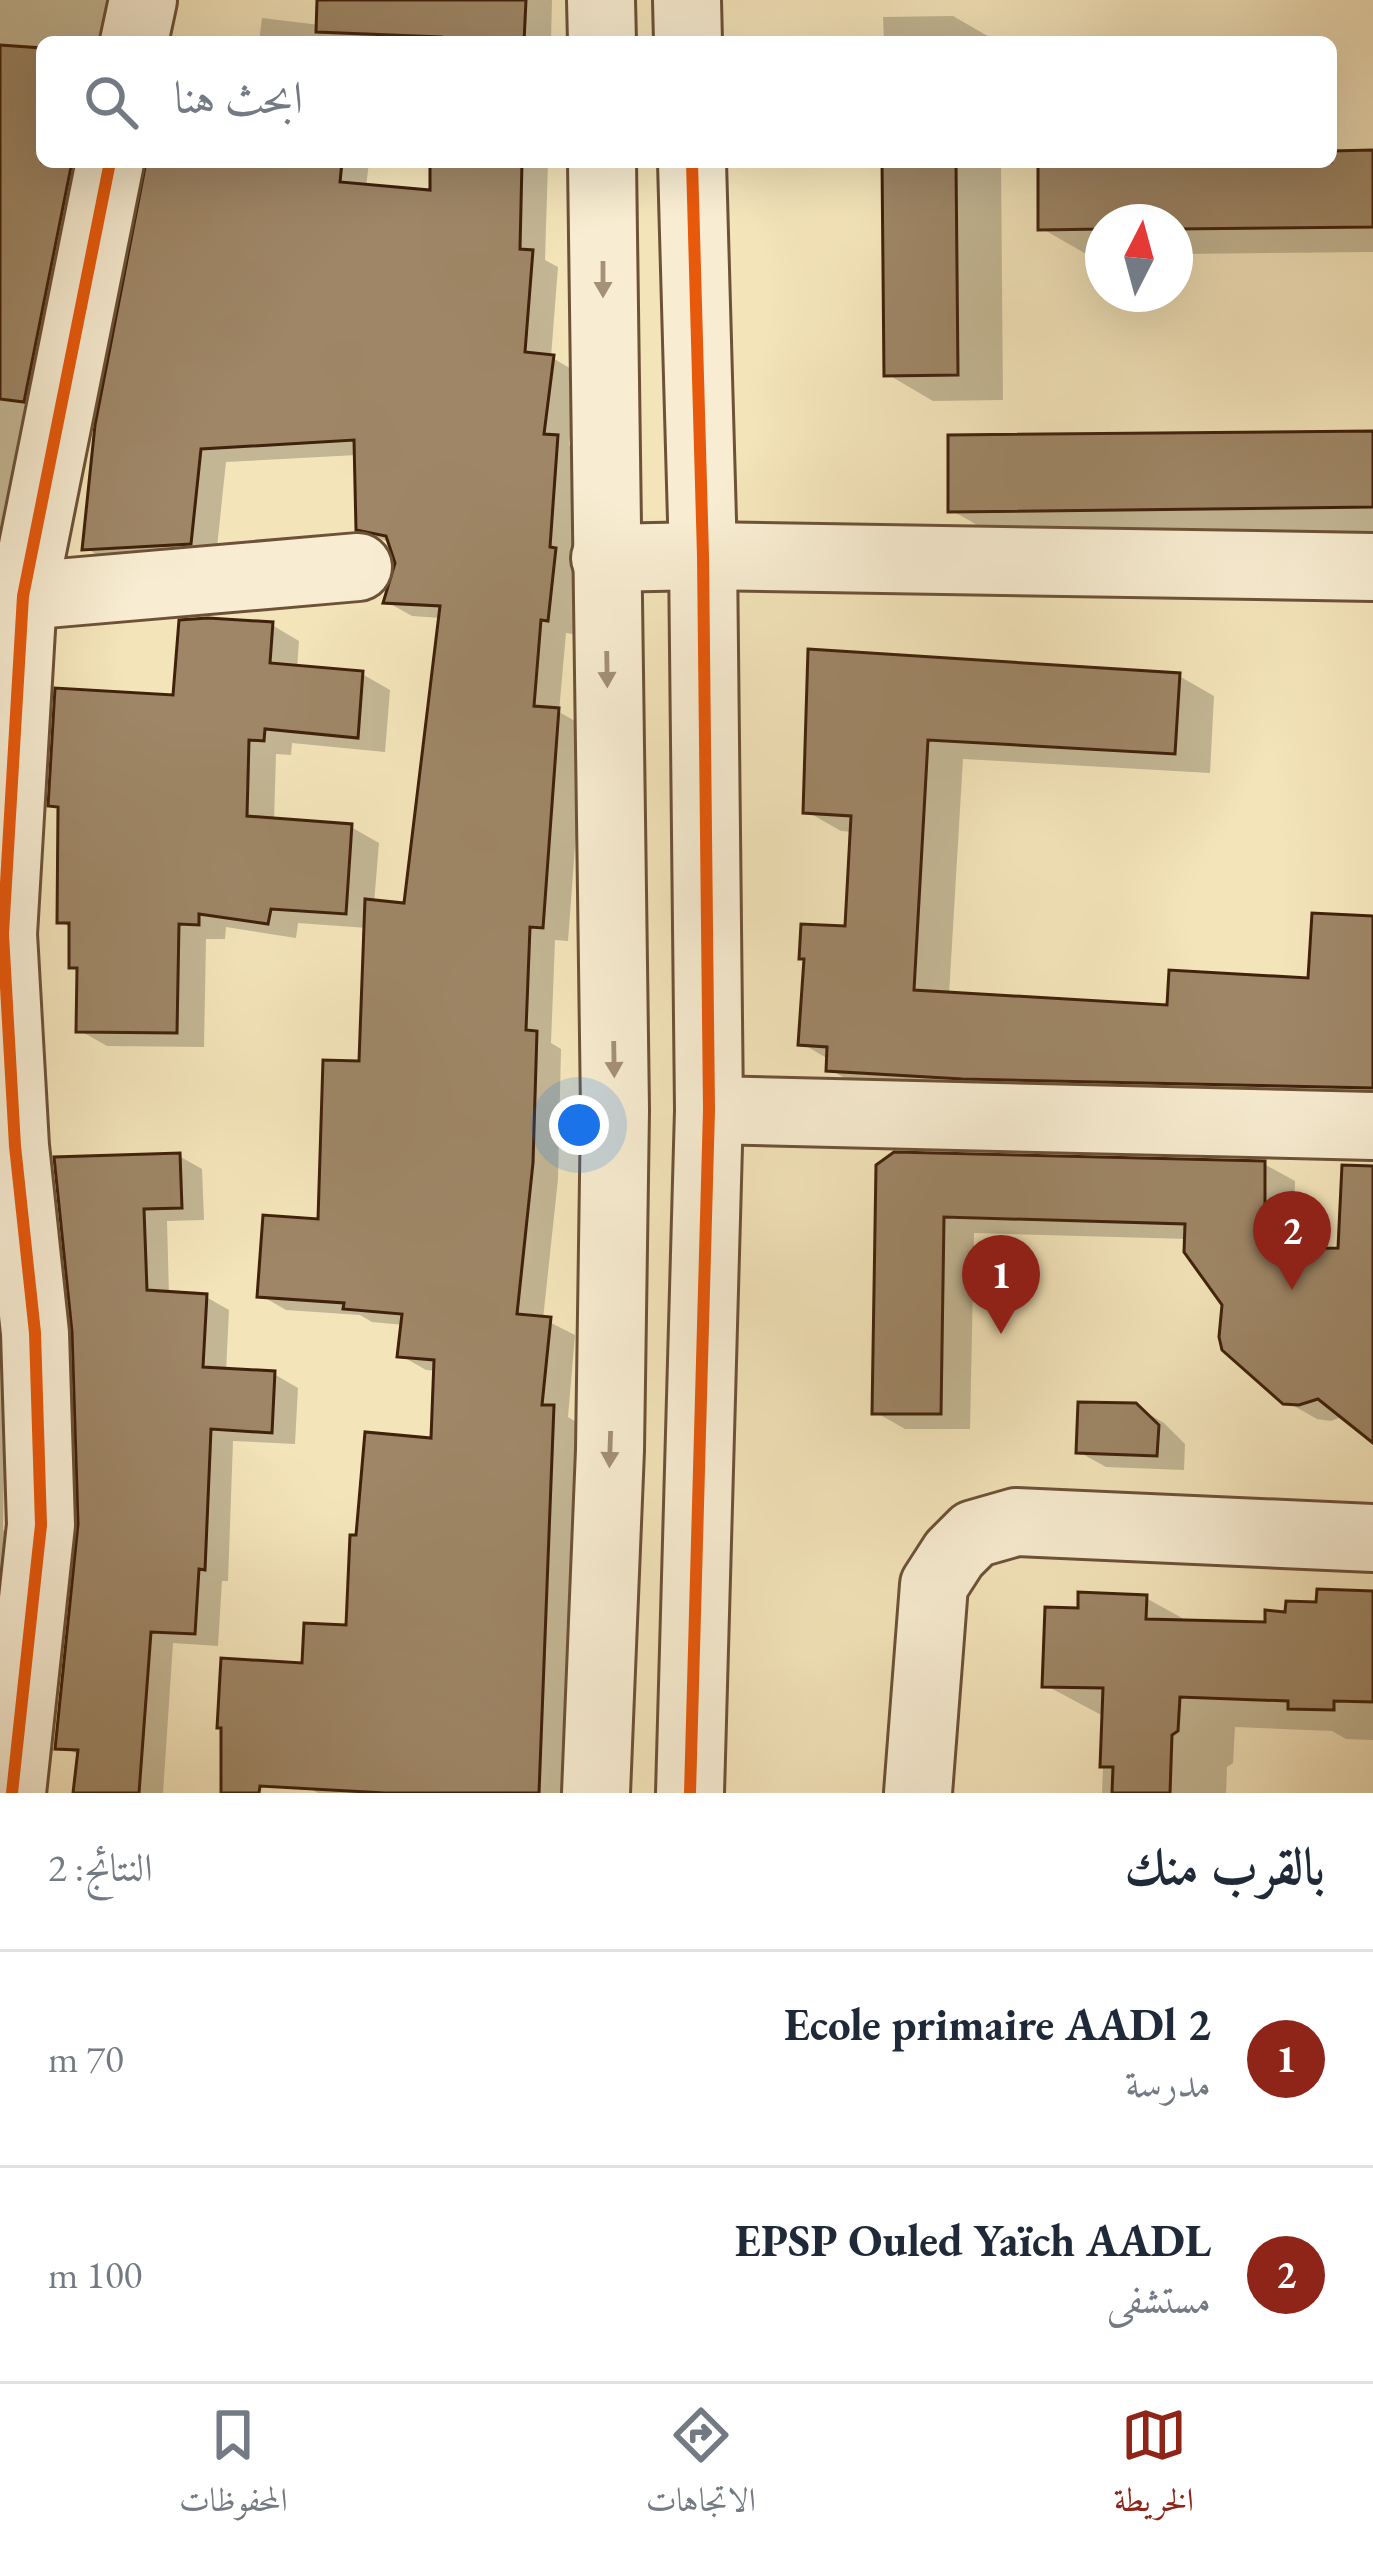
<!DOCTYPE html>
<html lang="ar">
<head>
<meta charset="utf-8">
<style>
  :root { --surface:#fff; --page:#f6f6f7; --text:#1f2937; --muted:#747a83; --line:#e0e1e3; --accent:#8f2418 }
  body { margin:0; font-family:"EB Garamond",Amiri,serif; background:var(--page); color:var(--text); direction:rtl }
  .compass { position:absolute; left:1085px; top:204px; width:108px; height:108px; border-radius:50%; background:var(--surface); box-shadow:0 12px 48px #0002; rotate:6deg }
  .you { position:absolute; left:579px; top:1125px; width:42px; height:42px; margin:-30px; border:9px solid #fff; border-radius:50%; background:#1a73e8; box-shadow:0 0 0 18px #1a73e833 }
  .badge { display:grid; place-items:center; width:78px; height:78px; border-radius:50%; background:var(--accent); color:#fff; font-size:39px; font-weight:700 }
  .pin { position:absolute; translate:-50% -99px; filter:drop-shadow(0 3px 6px #0008) }
  .pin::after { content:''; position:absolute; top:63px; width:42px; height:36px; background:inherit; clip-path:polygon(0 0,100% 0,50% 100%) }
  .list { margin:0; padding:0; list-style:none }
  h2 { display:flex; justify-content:space-between; align-items:center; height:156px; margin:0; padding:0 48px; font-size:51px }
  h2 small { font-size:39px; font-weight:400; color:var(--muted) }
  .list li { display:grid; grid-template-columns:78px 1fr auto; gap:36px; align-items:center; box-sizing:border-box; height:216px; padding:0 48px; border-top:3px solid var(--line) }
  .list b { display:block; font-size:45px; white-space:nowrap }
  .list p { margin:0; font-size:39px; white-space:nowrap; color:var(--muted) }
  .list em { font-size:39px; font-style:normal; color:var(--muted) }
  .icon { flex:none; width:66px; height:66px; fill:none; stroke:currentColor; stroke-width:2; stroke-linecap:round; stroke-linejoin:round }
  .map { position:relative; flex:none; width:1373px; height:1793px; overflow:hidden; direction:ltr }
  .search { position:absolute; background:var(--surface); box-shadow:0 12px 48px #0002; left:36px; right:36px; top:36px; height:132px; display:flex; align-items:center; gap:30px; box-sizing:border-box; padding:0 42px; border-radius:18px; color:var(--muted); font-size:45px }
  .sheet { height:588px; background:var(--surface) }
  nav { display:flex; justify-content:space-around; align-items:center; box-sizing:border-box; height:168px; border-top:3px solid var(--line); background:var(--surface); font-size:33px; color:var(--muted) }
  nav a { display:grid; justify-items:center; gap:6px }
  nav .on { color:var(--accent) }
  .map>svg:first-child { display:block }
  .shadow { fill:#0003 }
  .building { fill:#9e8666; stroke:#40210b; stroke-width:3 }
  .lines { fill:none; stroke-linecap:round; stroke-linejoin:round }
  .minor-casing { stroke:#6d5237; stroke-width:72 }
  .minor { stroke:#f8edd2; stroke-width:66 }
  .cycleway-casing { stroke:#f8edd2; stroke-width:20 }
  .cycleway { stroke:#e8590c; stroke-width:12 }
  .oneway { fill:#a59178 }
</style>
</head>
<body>
<div class="map">
<svg width="1373" height="1793" viewBox="0 0 1373 1793">
  <rect width="100%" height="100%" fill="#f4e4ba"/>
  <filter id="stains"><feTurbulence type="fractalNoise" baseFrequency=".00167" numOctaves="4"/><feColorMatrix values="0 0 0 0 .2 0 0 0 0 .09 0 0 0 0 .02 0 0 0 .5 -.17"/></filter>
  <radialGradient id="worn" r=".72"><stop offset=".6" stop-color="#630" stop-opacity="0"/><stop offset="1" stop-color="#630" stop-opacity=".3"/></radialGradient>
  <g class="shadow">
    <polygon points="0,0 109,0 108,42 42,42 42,162 102,162 0,786"/>
    <polygon points="339,0 552,0 551,42 259,42 262,18 337,27"/>
    <polygon points="953,16 998,42 884,42 883,17"/>
    <polygon points="1373,153 1373,252 1175,254 1175,222 1103,222 1103,255 1088,255 1041,228 1041,162 1331,162 1331,154"/>
    <polygon points="149,162 369,162 366,187 433,193 433,162 548,162 545,260 558,267 551,357 578,373 569,445 582,453 581,566 573,634 566,633 559,712 584,726 568,941 555,940 551,1043 561,1049 558,1179 543,1319 575,1335 568,1417 578,1423 564,1793 318,1793 307,1787 304,1666 348,1628 359,1538 434,1441 437,1371 426,1370 400,1355 404,1325 372,1322 360,1315 286,1310 260,1295 321,1222 362,1064 367,928 298,923 296,938 226,927 225,939 206,939 204,1047 107,1046 79,1030 80,971 72,966 72,928 60,922 176,698 272,625 299,641 297,669 362,674 390,690 385,752 292,743 291,755 276,754 274,821 351,827 379,843 374,903 407,906 441,618 412,616 387,602 398,563 392,544 359,528 357,455 226,462 216,557 111,563 86,548"/>
    <polygon points="885,162 1001,162 1003,400 933,401 887,374"/>
    <polygon points="1373,434 1373,533 998,537 951,510"/>
    <polygon points="811,652 1179,676 1214,696 1210,773 963,759 949,995 1170,1008 1311,981 1373,919 1373,1107 864,1089 829,1069 830,1060 801,1043 848,929 853,832 841,831 806,811"/>
    <polygon points="0,1134 25,1465 4,1464 3,1530 24,1542 0,1791"/>
    <polygon points="179,1156 202,1169 204,1220 167,1221 169,1295 206,1297 229,1310 226,1372 274,1374 298,1388 295,1444 233,1441 228,1581 222,1581 218,1646 173,1643 163,1793 77,1793 81,1756 66,1748 81,1524 75,1331 57,1160"/>
    <polygon points="1264,1164 1295,1181 1294,1251 1341,1251 1373,1171 1373,1438 1344,1416 1331,1421 1317,1419 1285,1401 1188,1239 974,1233 970,1429 905,1429 875,1412 879,1166"/>
    <polygon points="1135,1406 1164,1423 1185,1444 1184,1470 1106,1467 1079,1452"/>
    <polygon points="1373,1594 1373,1740 1346,1739 1332,1731 1235,1727 1233,1763 1227,1767 1226,1793 1102,1793 1105,1717 1045,1685 1081,1611 1146,1598 1191,1623 1268,1625 1319,1605"/>
  </g>
  <g class="building">
    <polygon points="317,0 526,0 524,42 441,42 441,37 316,32"/>
    <polygon points="0,45 42,48 42,162 72,162 24,402 0,399"/>
    <polygon points="1373,150 1373,227 1175,229 1175,222 1103,222 1103,229 1038,230 1038,162 1331,162 1331,151"/>
    <polygon points="146,162 342,162 340,182 430,190 430,162 522,162 520,249 533,250 525,352 554,355 544,434 558,435 550,547 556,548 548,621 541,620 534,706 559,708 543,928 530,927 526,1030 537,1031 533,1163 517,1314 551,1317 542,1405 554,1405 539,1793 385,1793 260,1786 259,1793 221,1793 221,1728 217,1728 221,1658 302,1663 304,1623 346,1625 350,1535 356,1535 365,1432 431,1438 434,1360 397,1357 402,1314 343,1309 344,1303 257,1297 263,1215 318,1219 323,1060 359,1061 365,899 404,903 440,606 383,603 395,563 386,536 356,530 354,440 201,449 191,544 82,550 95,425"/>
    <polygon points="882,162 956,162 958,375 884,376"/>
    <polygon points="1373,431 1373,507 948,512 948,435"/>
    <polygon points="208,618 273,622 270,663 363,671 358,738 265,729 264,741 249,740 247,816 352,824 346,914 271,909 268,924 199,914 199,925 179,924 177,1033 76,1032 77,968 69,968 69,923 57,923 58,807 48,806 55,688 173,695 179,620"/>
    <polygon points="808,649 1180,673 1175,754 928,740 914,990 1167,1005 1169,970 1308,978 1312,913 1373,916 1373,1088 962,1079 826,1071 827,1047 798,1045 804,959 799,959 801,924 845,926 851,816 803,813"/>
    <polygon points="894,1152 1265,1161 1265,1249 1338,1248 1342,1165 1373,1166 1373,1443 1318,1399 1299,1405 1283,1404 1222,1350 1219,1337 1222,1305 1184,1252 1185,1224 944,1217 941,1414 872,1414 876,1165"/>
    <polygon points="180,1153 182,1208 144,1209 147,1290 207,1294 203,1367 275,1371 272,1433 211,1429 205,1570 199,1569 195,1634 151,1632 139,1793 73,1793 78,1750 55,1749 78,1524 72,1332 54,1157"/>
    <polygon points="1078,1402 1136,1403 1159,1425 1157,1456 1076,1453"/>
    <polygon points="1317,1589 1373,1591 1373,1702 1334,1701 1334,1710 1288,1709 1288,1701 1180,1697 1178,1731 1172,1735 1170,1793 1112,1793 1113,1767 1100,1767 1103,1688 1042,1687 1045,1607 1078,1608 1078,1592 1147,1595 1146,1619 1265,1622 1265,1610 1285,1612 1286,1601 1316,1602"/>
  </g>
  <g class="lines">
    <g class="minor-casing">
      <g id="minor">
        <polyline points="601,0 602,42"/>
        <polyline points="687,0 688,42"/>
        <polyline points="134,42 143,0"/>
        <polyline points="605,558 703,556 1373,567"/>
        <polyline points="23,596 358,567"/>
        <polyline points="709,1110 1373,1126"/>
        <polyline points="12,1793 41,1525 35,1333 15,1146 3,934 23,596 110,162"/>
        <polyline points="596,1793 610,1450 615,1110 602,162"/>
        <polyline points="690,1793 709,1110 703,556 692,162"/>
        <polyline points="918,1793 934,1585 954,1554 974,1534 1016,1522 1373,1538"/>
      </g>
    </g>
    <use href="#minor" class="minor"/>
    <g class="cycleway-casing">
      <g id="cycleway">
        <polyline points="12,1793 41,1525 35,1333 15,1146 3,934 23,596 110,162"/>
        <polyline points="690,1793 709,1110 703,556 692,162"/>
      </g>
    </g>
    <use href="#cycleway" class="cycleway"/>
  </g>
  <defs><path id="oneway-solid" d="M-6-.8H1V-3.2L6.5 0L1 3.2V.8H-6Z" transform="scale(3)"/></defs>
  <g class="oneway">
    <use href="#oneway-solid" transform="translate(603 279) rotate(90)"/>
    <use href="#oneway-solid" transform="translate(607 669) rotate(89)"/>
    <use href="#oneway-solid" transform="translate(614 1059) rotate(89)"/>
    <use href="#oneway-solid" transform="translate(610 1449) rotate(92)"/>
  </g>
  <rect width="100%" height="100%" filter="url(#stains)"/>
  <rect width="100%" height="100%" fill="url(#worn)"/>
</svg>
<svg class="compass" viewBox="-18 -18 36 36"><path d="M0-13l5 13h-10z" fill="#e53935"/><path d="M0 13l5-13h-10z" fill="#747a83"/></svg>
<div class="you"></div>
<div class="pin badge" style="left:1001px;top:1334px">1</div>
<div class="pin badge" style="left:1292px;top:1290px">2</div>
<div class="search"><svg class="icon" aria-label="search" viewBox="0 0 24 24"><circle cx="10" cy="10" r="6"/><path d="M15 15l6 6"/></svg>ابحث هنا</div>
</div>
<section class="sheet">
<h2>بالقرب منك<small>النتائج: 2</small></h2>
<ul class="list">
<li><span class="badge">1</span><div><b>Ecole primaire AADl 2</b><p>مدرسة</p></div><em>70 m</em></li>
<li><span class="badge">2</span><div><b>EPSP Ouled Yaïch AADL</b><p>مستشفى</p></div><em>100 m</em></li>
</ul>
</section>
<nav>
<a class="on"><svg class="icon" aria-label="map" viewBox="0 0 24 24"><path d="M3 6l6-2 6 2 6-2v14l-6 2-6-2-6 2zM9 4v14M15 6v14"/></svg>الخريطة</a>
<a><svg class="icon" aria-label="directions" viewBox="0 0 24 24"><path d="M12 3l9 9-9 9-9-9zM9 14v-3h6M13 9l2 2-2 2"/></svg>الاتجاهات</a>
<a><svg class="icon" aria-label="saved" viewBox="0 0 24 24"><path d="M7 4h10v16l-5-4-5 4z"/></svg>المحفوظات</a>
</nav>
</body>
</html>
